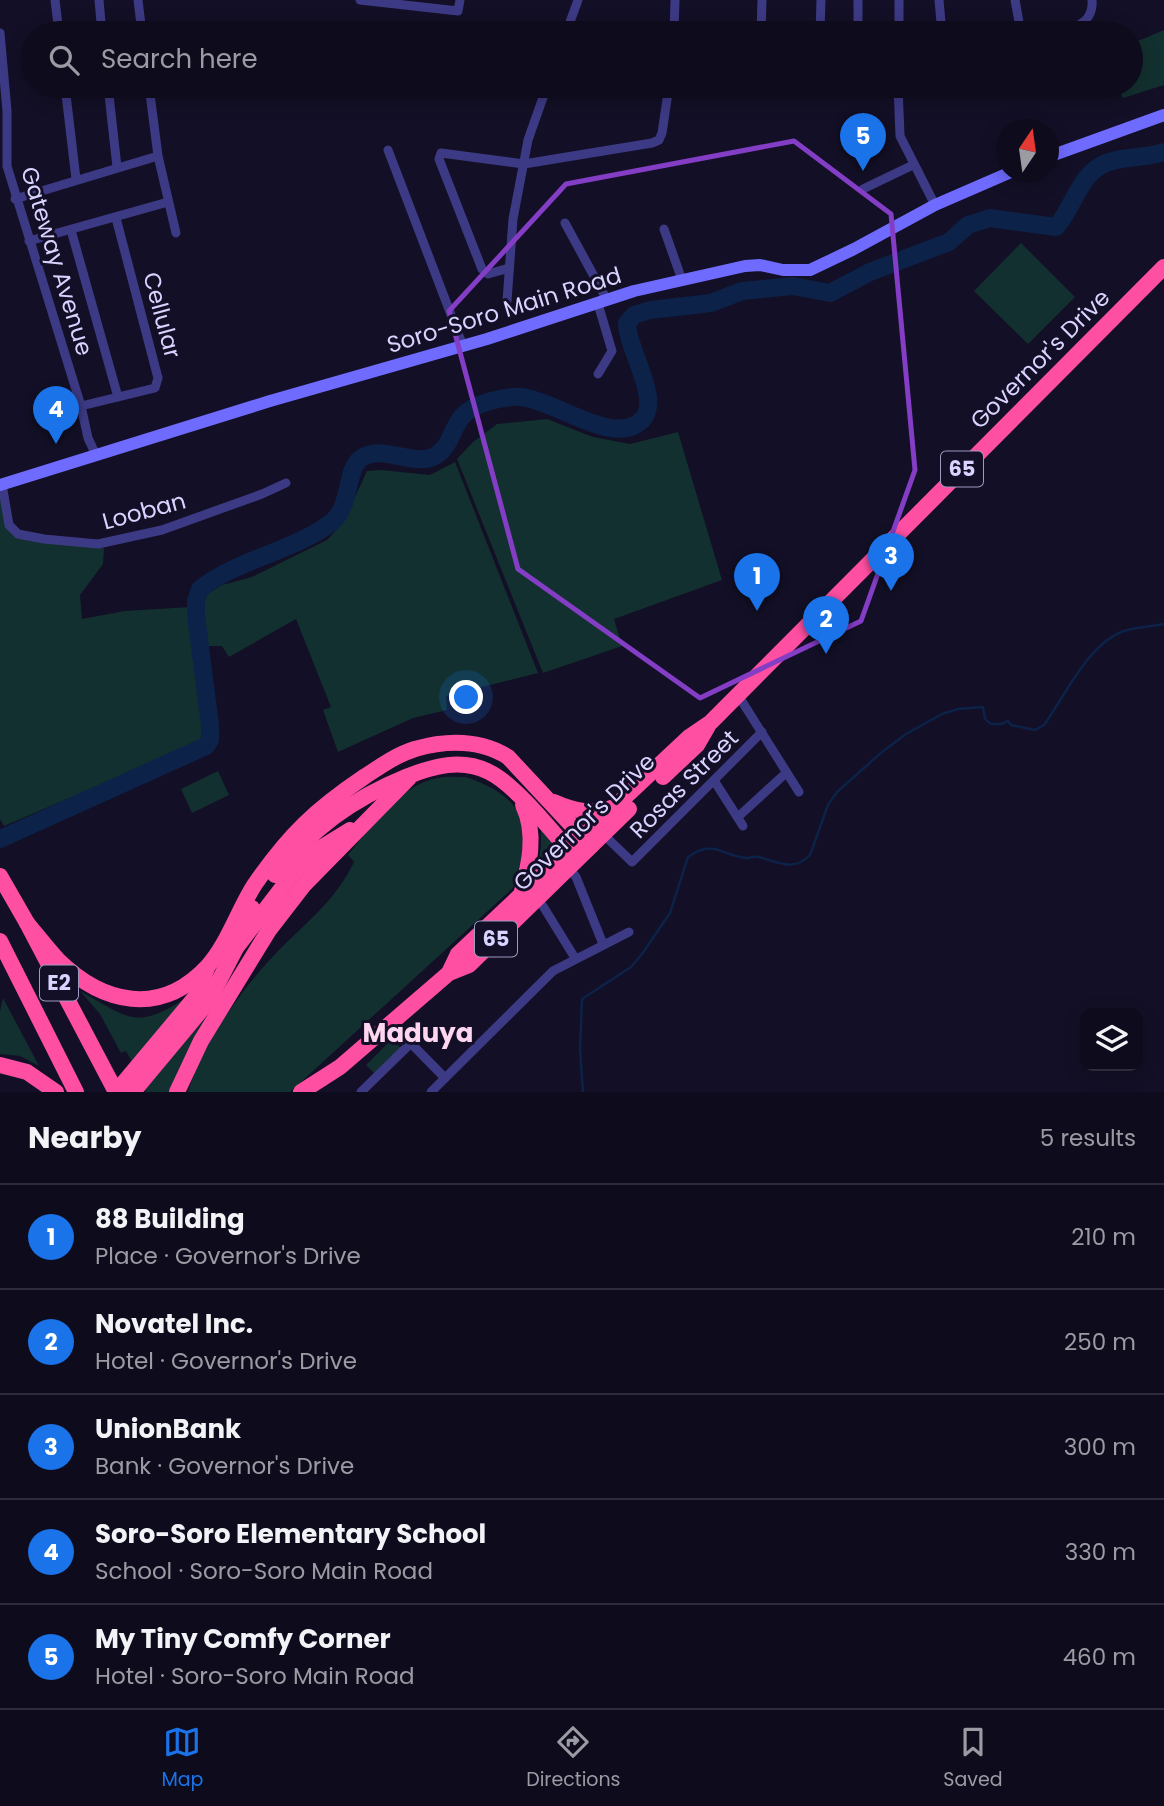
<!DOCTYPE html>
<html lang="en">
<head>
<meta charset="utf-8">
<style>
  :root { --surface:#0e0b1c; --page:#1c1929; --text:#f1f3f6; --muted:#9b9ba3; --line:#2e2b3b; --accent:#1a73e8 }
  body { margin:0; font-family:Poppins,sans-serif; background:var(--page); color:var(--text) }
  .controls { position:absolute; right:21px; bottom:21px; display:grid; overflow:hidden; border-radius:14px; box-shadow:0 4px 18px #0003 }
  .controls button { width:63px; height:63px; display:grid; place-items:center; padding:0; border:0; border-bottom:2px solid var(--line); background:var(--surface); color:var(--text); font:35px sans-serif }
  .compass { position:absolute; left:996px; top:119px; width:63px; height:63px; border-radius:50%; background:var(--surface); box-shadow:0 4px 18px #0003; rotate:13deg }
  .you { position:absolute; left:467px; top:698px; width:24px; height:24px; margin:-18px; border:5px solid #fff; border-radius:50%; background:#1a73e8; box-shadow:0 0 0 10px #1a73e833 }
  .badge { display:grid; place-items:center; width:46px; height:46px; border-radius:50%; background:var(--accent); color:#fff; font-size:23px; font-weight:700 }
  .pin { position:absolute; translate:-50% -58px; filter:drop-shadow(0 2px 4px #0008) }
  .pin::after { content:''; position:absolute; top:37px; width:24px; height:21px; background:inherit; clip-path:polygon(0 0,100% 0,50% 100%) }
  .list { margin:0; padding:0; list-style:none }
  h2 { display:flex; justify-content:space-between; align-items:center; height:91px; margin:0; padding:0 28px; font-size:30px }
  h2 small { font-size:23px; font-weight:400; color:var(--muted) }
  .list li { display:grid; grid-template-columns:46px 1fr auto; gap:21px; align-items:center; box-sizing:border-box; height:105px; padding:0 28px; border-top:2px solid var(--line) }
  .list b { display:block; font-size:26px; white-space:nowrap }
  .list p { margin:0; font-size:23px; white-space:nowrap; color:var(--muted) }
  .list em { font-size:23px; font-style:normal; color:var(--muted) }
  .icon { flex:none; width:38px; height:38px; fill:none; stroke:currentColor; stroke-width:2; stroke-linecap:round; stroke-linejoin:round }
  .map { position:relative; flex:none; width:1164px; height:1092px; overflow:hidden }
  .search { position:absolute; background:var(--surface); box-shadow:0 4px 18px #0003; left:21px; right:21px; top:21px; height:77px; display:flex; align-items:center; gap:18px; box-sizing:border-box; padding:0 24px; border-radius:38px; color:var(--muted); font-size:26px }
  .sheet { height:616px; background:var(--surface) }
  nav { display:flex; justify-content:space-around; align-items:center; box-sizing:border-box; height:98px; border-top:2px solid var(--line); background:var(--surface); font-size:19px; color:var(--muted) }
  nav a { display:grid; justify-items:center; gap:4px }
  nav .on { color:var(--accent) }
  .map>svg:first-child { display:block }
  .green { fill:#12302f }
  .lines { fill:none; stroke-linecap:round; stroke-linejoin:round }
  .stream { stroke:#0c2248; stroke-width:2.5 }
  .river { stroke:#0c2248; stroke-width:18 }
  .street { stroke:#3d3a85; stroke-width:9 }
  .secondary { stroke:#6f6bff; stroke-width:12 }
  .highway { stroke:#ff4fa3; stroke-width:16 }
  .marked { fill:none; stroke:#843dc5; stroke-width:5; stroke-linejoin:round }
  .labels { text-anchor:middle; stroke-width:6; stroke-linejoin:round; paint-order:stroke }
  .shield { fill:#130f26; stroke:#9e99be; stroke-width:2 }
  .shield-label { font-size:21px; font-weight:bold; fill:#d9d4ff }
  .street-label { font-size:23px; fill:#d9d4ff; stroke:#130f26 }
  .quarter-label { font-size:26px; font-weight:bold; fill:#ffd6f0; stroke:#130f26 }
</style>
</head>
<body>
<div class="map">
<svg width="1164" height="1092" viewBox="0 0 1164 1092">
  <rect width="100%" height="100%" fill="#130f26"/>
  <g class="green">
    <polygon points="1164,30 1164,85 1123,98 1117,86 1131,86 1131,44"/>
    <polygon points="1021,243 1075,297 1028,344 974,291"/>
    <polygon points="547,419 593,437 630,444 678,432 722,580 614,619 622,646 543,673 457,459 473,442 497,424"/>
    <polygon points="455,462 538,673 446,696 447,710 413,718 338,752 323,710 331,707 296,619 229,657 222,646 207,646 203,609 206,595 222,585 252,577 327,540 343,523 367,471 381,470 430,475"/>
    <polygon points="0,500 3,500 9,528 58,543 104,548 103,564 80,595 82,619 125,611 190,607 203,726 203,741 4,826 0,819"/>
    <polygon points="218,771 229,795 192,813 181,789"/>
    <path d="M 466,777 C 530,799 532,829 513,888 L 290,1092 L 188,1092 C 203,1041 247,981 285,944 C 313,917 337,897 354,862 L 348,855 C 371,827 400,784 438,778 C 447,776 457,777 466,777 Z"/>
    <polygon points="541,826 563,851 535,877 541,847"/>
    <path d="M 80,991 C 130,1019 136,1031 189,996 L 133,1064 L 126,1051 L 121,1053 L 100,1014 Z"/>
    <polygon points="3,998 39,1066 20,1056 0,1054 0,1011"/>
    <path d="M 214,1009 C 197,1036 179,1062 170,1092 L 146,1092 L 144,1088 Z"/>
    <polygon points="392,1039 402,1049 376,1075 366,1065"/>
  </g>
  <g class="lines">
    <path class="stream" d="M 583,1092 L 580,1049 L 582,999 L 631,967 L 642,954 L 670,913 L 688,857 C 715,838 723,857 747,858 C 753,858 753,855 758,857 C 777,861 793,873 810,855 L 828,805 L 837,792 L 882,752 L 906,734 L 942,714 L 958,709 L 983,707 L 985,719 L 991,724 L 1001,724 L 1008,721 L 1011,725 L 1035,730 L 1044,725 C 1065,696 1087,646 1121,632 C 1134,627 1150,627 1164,624"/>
    <path class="river" d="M 0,839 L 206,746 L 210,740 L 210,725 L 196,616 L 196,601 L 200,589 C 237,559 298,550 333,521 C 351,505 346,470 360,459 C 380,443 410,466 433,457 C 449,450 451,432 460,419 C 471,404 495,399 512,397 C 549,393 613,451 643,419 C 661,398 627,349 627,323 L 634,315 L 650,310 L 711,303 L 742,291 L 793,286 L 830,293 L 870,272 L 949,242 L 968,225 L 990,218 L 1056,227 C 1072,210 1078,179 1100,166 C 1120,155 1144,159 1164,152"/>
    <g class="street">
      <polyline points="55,0 59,33"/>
      <polyline points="99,0 102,33"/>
      <polyline points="138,0 142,33"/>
      <polyline points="360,0 458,11 460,0"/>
      <polyline points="858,0 858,33"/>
      <polyline points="939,0 942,33"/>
      <polyline points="1015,0 1021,33"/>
      <polyline points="0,33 7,111 7,166 81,406 88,438 96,455"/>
      <polyline points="566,33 578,0"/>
      <polyline points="674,33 675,0"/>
      <polyline points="761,33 762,0"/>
      <polyline points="820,33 821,0"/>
      <polyline points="899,33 899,0"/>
      <path d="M 1061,33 C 1078,26 1094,21 1092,0"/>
      <polyline points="65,86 76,179"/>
      <polyline points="108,86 117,167"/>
      <polyline points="149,86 158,156 176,233"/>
      <polyline points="898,86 900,136 935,205"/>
      <polyline points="388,150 463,346"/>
      <polyline points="863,189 913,165"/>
      <polyline points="15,199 158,156"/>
      <polyline points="565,223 607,300"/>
      <polyline points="664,229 682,280"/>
      <polyline points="71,230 118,397"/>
      <polyline points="29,241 168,202"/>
      <polyline points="509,268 488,274 482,269 439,159 441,153 524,164 652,143 659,140 662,133 669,86"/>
      <polyline points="507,301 513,219 528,140 547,86"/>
      <polyline points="598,304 612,351 598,374"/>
      <polyline points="81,406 155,388 158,378 116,218"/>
      <polyline points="2,484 9,525 18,534 44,539 98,544 162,530 262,494 286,483"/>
      <polyline points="738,695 799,792"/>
      <polyline points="715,782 743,826"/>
      <polyline points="739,816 786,773"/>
      <polyline points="603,834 632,862 762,732"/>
      <polyline points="569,868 576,877 603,944"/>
      <polyline points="538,898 575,958"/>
      <polyline points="391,1023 445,1078"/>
      <polyline points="361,1092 411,1043"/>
      <polyline points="431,1092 553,971 629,932"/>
    </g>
    <g class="secondary">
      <polyline points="1048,157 1164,115"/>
      <polyline points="0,485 270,401 487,339 634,291 745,266 760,265 783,270 810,270 854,249 935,205 1011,172"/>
    </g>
    <g class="highway">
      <polyline points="663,777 697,745 708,726"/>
      <path d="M 554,802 C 574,811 593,815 614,807"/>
      <path d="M 275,875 C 311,829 352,799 406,777 C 433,766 462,758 489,772 C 515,784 556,836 576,859"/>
      <polyline points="0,876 27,923 116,1092"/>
      <path d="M 521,895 C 529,865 537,834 523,805"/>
      <path d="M 27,923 C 37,935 47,948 58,960 C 103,1004 160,1017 207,967 C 228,944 238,910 255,884 C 289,835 315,810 364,777 C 381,766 396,755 415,749 C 447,740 479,739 508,757 L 591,846"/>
      <polyline points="0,941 76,1092"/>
      <polyline points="236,948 252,908"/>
      <polyline points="449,973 458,954 689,737 711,722 1164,267"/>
      <polyline points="0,1065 27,1072 56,1092"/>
      <polyline points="116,1092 198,994 207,968"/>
      <polyline points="133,1092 208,1002 236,948 291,876 319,849 350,830"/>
      <polyline points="177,1092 201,1041 269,930 303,886 409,778"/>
      <polyline points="301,1092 340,1067 449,973 469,965 629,809"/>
    </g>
  </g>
  <path class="marked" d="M 794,141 L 891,214 L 915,470 L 861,621 L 700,698 L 518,569 L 449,311 L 566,184 Z"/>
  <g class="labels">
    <g class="shield">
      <rect x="941" y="451.5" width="42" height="35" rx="5"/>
      <rect x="475" y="921.5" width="42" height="35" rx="5"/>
      <rect x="40" y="965.5" width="38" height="35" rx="5"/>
    </g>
    <g class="shield-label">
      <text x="962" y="476">65</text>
      <text x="496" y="946">65</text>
      <text x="59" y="990">E2</text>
    </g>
    <g class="street-label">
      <text transform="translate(57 261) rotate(73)" y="8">Gateway Avenue</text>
      <text transform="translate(504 310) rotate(-17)" y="8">Soro-Soro Main Road</text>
      <text transform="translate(162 315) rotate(75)" y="8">Cellular</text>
      <text transform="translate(1040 359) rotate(-45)" y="8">Governor's Drive</text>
      <text transform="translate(144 511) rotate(-15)" y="8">Looban</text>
      <text transform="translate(684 784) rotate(-45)" y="8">Rosas Street</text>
      <text transform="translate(584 822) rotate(-44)" y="8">Governor's Drive</text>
    </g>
    <g class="quarter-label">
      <text x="418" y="1042">Maduya</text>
    </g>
  </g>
</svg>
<div class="controls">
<button><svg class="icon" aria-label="layers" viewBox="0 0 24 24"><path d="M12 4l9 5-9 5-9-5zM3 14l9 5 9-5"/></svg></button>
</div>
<svg class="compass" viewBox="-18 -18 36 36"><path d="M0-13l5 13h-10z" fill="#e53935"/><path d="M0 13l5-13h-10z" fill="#9b9ba3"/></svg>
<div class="you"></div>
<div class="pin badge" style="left:757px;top:611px">1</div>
<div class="pin badge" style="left:826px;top:654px">2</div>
<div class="pin badge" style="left:891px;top:591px">3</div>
<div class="pin badge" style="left:56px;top:444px">4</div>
<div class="pin badge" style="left:863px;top:171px">5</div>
<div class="search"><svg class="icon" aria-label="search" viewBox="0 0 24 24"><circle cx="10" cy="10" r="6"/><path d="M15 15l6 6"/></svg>Search here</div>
</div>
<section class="sheet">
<h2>Nearby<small>5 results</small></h2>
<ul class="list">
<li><span class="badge">1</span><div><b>88 Building</b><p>Place · Governor's Drive</p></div><em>210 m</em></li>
<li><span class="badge">2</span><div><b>Novatel Inc.</b><p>Hotel · Governor's Drive</p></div><em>250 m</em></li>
<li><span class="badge">3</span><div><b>UnionBank</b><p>Bank · Governor's Drive</p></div><em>300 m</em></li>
<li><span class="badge">4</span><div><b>Soro-Soro Elementary School</b><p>School · Soro-Soro Main Road</p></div><em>330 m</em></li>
<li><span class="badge">5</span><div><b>My Tiny Comfy Corner</b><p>Hotel · Soro-Soro Main Road</p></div><em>460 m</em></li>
</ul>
</section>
<nav>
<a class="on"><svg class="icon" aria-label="map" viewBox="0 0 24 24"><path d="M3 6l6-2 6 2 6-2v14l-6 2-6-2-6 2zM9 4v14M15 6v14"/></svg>Map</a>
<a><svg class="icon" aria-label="directions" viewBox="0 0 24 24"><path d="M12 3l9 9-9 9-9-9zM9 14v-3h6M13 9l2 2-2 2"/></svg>Directions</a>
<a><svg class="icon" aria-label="saved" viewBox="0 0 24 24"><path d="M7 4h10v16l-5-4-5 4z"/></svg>Saved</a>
</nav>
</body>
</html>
